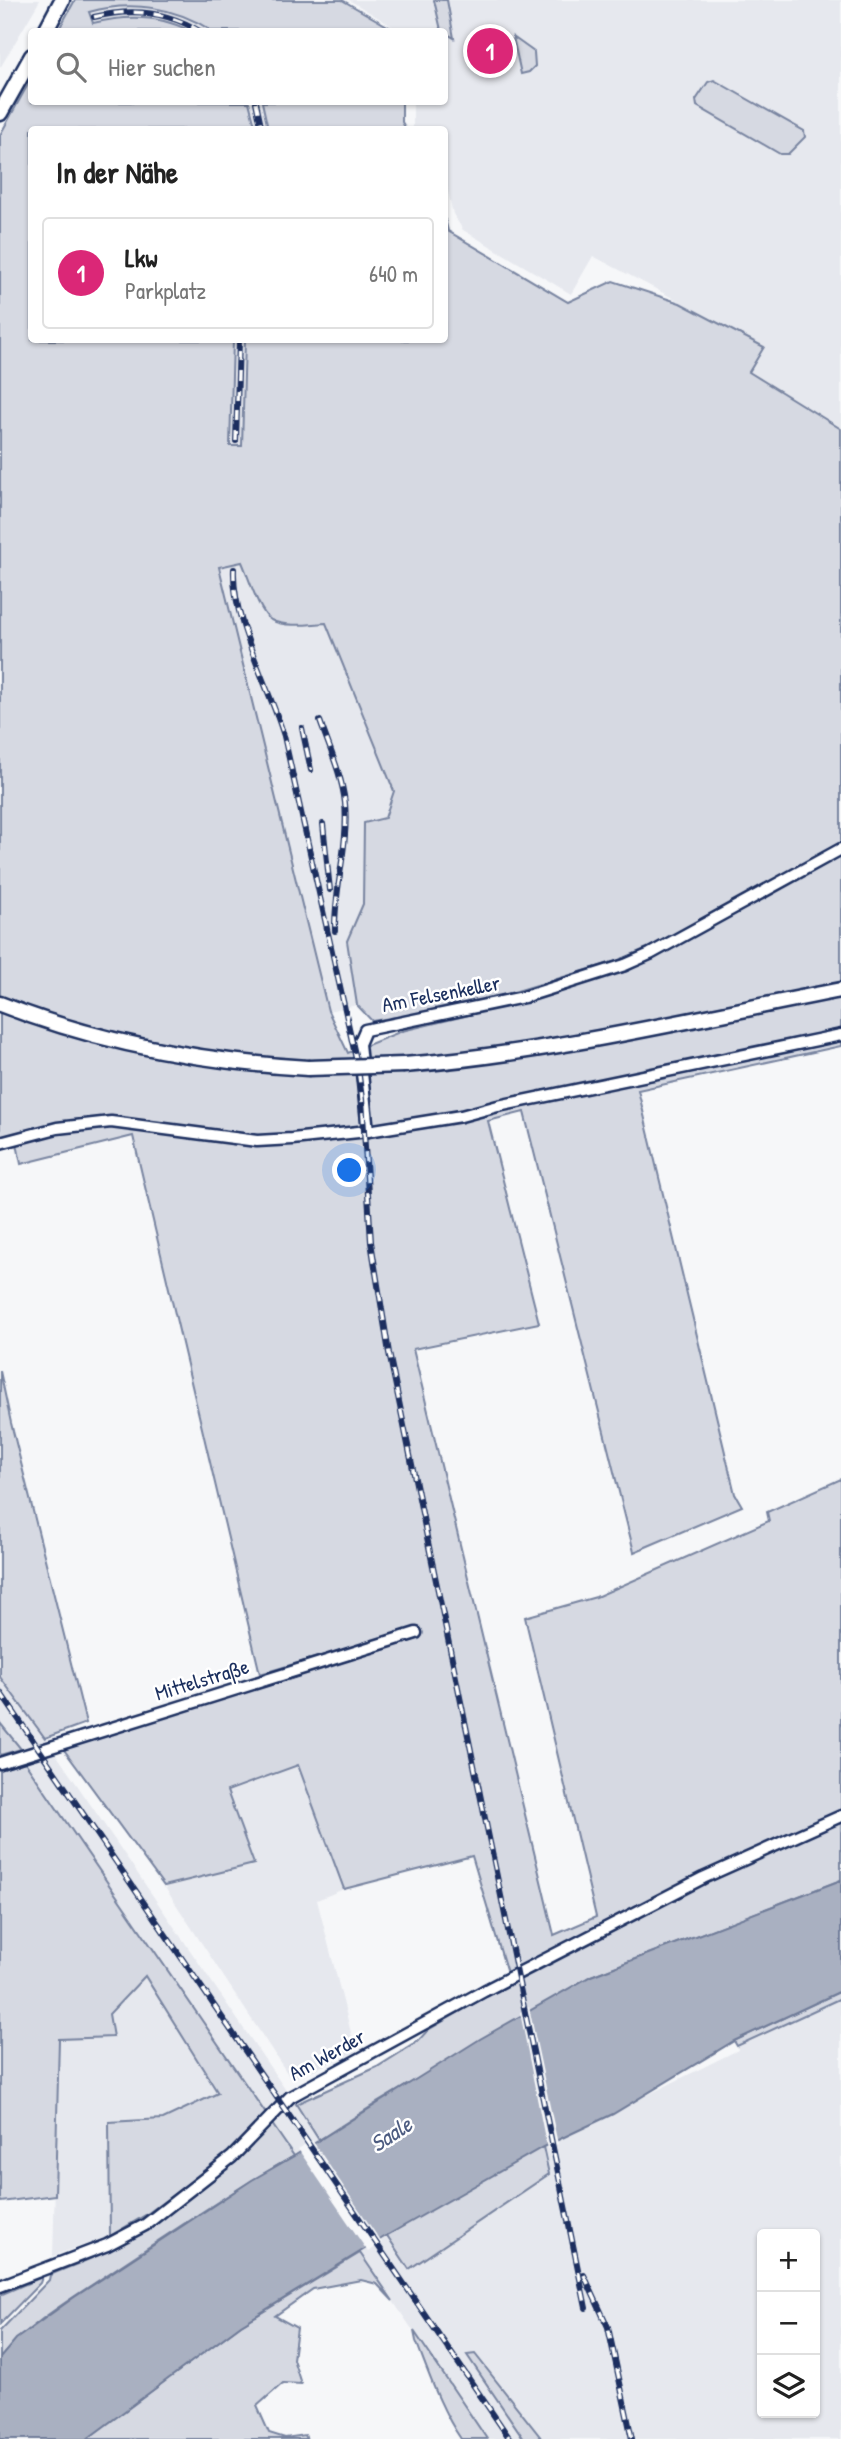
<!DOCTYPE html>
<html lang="de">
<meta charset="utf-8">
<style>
body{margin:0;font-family:"Patrick Hand",sans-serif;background:#f2f2f2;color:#222}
.controls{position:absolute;right:21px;bottom:21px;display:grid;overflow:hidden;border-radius:7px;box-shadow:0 2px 5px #0004}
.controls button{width:63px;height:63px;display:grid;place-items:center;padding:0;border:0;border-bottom:2px solid #e0e0e0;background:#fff;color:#222;font:35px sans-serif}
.you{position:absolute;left:350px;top:1171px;width:24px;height:24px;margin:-18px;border:5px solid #fff;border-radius:50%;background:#1a73e8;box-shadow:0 0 0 10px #1a73e833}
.badge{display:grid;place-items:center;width:46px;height:46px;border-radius:50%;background:#db2777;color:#fff;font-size:23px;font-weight:700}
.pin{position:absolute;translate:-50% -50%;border:4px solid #fff;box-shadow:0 2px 7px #0006}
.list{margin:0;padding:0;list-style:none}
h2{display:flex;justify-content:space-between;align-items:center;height:91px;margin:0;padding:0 28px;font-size:30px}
h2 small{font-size:23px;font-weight:400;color:#767676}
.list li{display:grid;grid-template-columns:46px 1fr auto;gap:21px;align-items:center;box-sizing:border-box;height:112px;margin:0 14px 14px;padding:0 14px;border:2px solid #e0e0e0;border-radius:7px}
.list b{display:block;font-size:26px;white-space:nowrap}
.list p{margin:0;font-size:23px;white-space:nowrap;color:#767676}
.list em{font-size:23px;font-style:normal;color:#767676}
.icon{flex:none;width:38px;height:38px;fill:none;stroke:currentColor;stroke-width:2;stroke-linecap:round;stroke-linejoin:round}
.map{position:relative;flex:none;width:841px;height:2439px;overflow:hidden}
.search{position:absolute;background:#fff;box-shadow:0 2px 5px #0004;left:28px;top:28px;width:420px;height:77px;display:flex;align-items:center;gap:18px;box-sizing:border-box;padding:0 24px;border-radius:7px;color:#767676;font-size:26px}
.panel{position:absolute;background:#fff;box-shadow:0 2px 5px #0004;left:28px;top:126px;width:420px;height:217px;border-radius:7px}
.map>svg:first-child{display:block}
.built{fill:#e6e8ee;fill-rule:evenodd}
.green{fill:#d6d9e2;stroke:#7884a0;stroke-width:2}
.water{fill:#a9b0c1;stroke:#707c99;stroke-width:2}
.pier{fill:#f6f7f9}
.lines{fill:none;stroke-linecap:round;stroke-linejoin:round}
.street-casing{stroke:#1b2f5e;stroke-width:15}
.secondary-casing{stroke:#1b2f5e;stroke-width:19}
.primary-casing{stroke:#1b2f5e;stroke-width:19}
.street{stroke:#fff;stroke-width:10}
.secondary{stroke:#fff;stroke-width:14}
.primary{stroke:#fff;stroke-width:14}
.rail-casing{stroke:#1b2f5e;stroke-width:6}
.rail{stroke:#fff;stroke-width:3.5;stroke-dasharray:10;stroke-linecap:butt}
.primary-bridge-casing{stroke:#1b2f5e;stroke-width:19;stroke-linecap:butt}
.primary-bridge{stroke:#fff;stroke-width:14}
.labels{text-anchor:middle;stroke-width:5;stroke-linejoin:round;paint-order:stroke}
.street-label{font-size:21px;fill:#1b2f5e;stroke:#fff}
.water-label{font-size:23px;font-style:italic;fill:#4d5c81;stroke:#fff}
</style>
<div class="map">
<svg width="841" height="2439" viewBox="0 0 841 2439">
<rect width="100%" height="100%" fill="#f6f7f9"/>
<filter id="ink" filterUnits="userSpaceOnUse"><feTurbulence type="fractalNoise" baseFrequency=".0143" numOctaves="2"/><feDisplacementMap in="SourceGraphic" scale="14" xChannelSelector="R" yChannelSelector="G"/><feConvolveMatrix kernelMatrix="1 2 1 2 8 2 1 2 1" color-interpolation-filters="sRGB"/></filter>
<g filter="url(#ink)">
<g class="built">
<path d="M0,0H40L0,68Z"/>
<path d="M349,0H841V429L749,372L764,346L593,256L571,294L463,230L453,214L445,178L444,130L413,129V102H444V32L400,31Z"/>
<path d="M119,6H144L172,11L188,17L212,31H190L169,22L143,18L106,20L93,23L89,11Z"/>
<path d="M249,102H262L268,129H256Z"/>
<path d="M233,340H245L242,447L230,446Z"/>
<path d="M242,561L326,622L394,792L385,818L364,823L363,904L347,941L357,1005L328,1011L232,629L219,566Z"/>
<path d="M0,1677L45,1738L408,2269L548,2174L543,2147L738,2050L737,2046L841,1998V2439H542L475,2354L467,2356L524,2439H487L25,1762L0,1728ZM762,2234H815V2413H762Z"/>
<path d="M298,1764L344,1889L317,1900L356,2052L291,2079L164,1886L253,1864L226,1790Z"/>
<path d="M145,1975L218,2093L163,2119L109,2122L110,2236L53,2256L59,2038L109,2014Z"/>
</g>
<g class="green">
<path d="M75,0H342L396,31H212C176,7 131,0 89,12L93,23C126,15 160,15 190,31H58Z"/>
<path d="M434,0H447L454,38L441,30Z"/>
<path d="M513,37L534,52L535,66L529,72L521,74Z"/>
<path d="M31,79L32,102H249L256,129L32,130V340H233L230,446H242L245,340H444L445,219L448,231L568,302L613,281L680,303L764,347L749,372L841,429V844L659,943L617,961L470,1005L372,1021L357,1005L347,941L363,904L364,823L385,818L394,791L326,623C310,624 286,628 271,620C259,613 248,575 242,562L219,567L328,1011L348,1053L402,1031L469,1015L610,974C624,975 635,969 646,959L841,852V1046L638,1090L735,1494L742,1506L634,1552L524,1112L488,1121L539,1323L413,1349L554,1935L596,1917L525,1617L596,1597L769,1521L767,1512L841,1479V1880L591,1976L375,2104L319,2140L296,2104L377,2067L417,2042L428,2030L510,1983L472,1856L344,1889L298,1765L227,1791L254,1864L164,1886L62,1747L414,1640L410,1630L260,1674L133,1136L21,1164L15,1133L0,1137V135Z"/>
<path d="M714,80L804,131L805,137L788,154H780L697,106L696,100L708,82Z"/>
<path d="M262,102H402V122L406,129H268Z"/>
<path d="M0,1371L11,1423L86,1723L45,1738L0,1677Z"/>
<path d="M0,1723L21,1749L0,1755Z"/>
<path d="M25,1762L266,2114L224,2157L147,2214L110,2236L109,2122L163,2119L218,2093L145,1976L109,2014L113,2037L59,2039L55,2195L1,2202L0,2200V1770Z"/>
<path d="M841,1991V1998L737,2046L734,2041Z"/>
<path d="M272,2124L294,2156C232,2191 173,2231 114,2270C75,2297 30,2322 0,2358V2331L49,2280L50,2275C68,2267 87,2261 105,2252C169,2220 222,2174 272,2124Z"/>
<path d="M543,2147L549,2174L409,2269L369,2208Z"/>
<path d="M360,2253L393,2301L377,2284L361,2280L313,2289L275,2316L297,2328L293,2359L301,2384L283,2383L257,2406L269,2433L285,2438L305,2435L307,2439H86L241,2325Z"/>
<path d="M42,2277L40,2283L0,2324V2295Z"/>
<path d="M414,2331L487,2439H461C441,2410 429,2374 416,2341Z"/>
<path d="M475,2354L542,2439H524L467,2355Z"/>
</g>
<path class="water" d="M841,1880V1991L734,2041L613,2114L543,2147L386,2236L241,2325L87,2439H0V2358L16,2339L73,2298L252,2180L294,2156L480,2039L591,1976Z"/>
<g class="pier">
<path d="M529,2007L558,2144L547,2149L520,2012Z"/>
<path d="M312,2140L382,2243L368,2252L298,2149Z"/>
</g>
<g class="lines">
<g class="street-casing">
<g id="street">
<path d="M368,1131L359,1044L365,1030L524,997L625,965L650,954L841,849"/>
<path d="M0,1143L57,1128L111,1122L257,1141L292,1139L368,1131L461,1116L498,1106L841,1035"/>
<path d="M0,1763L416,1633"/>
<path d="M0,2286L107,2245L145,2225L232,2157L290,2097L484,1991L703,1878L841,1816"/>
</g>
</g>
<g class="secondary-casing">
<g id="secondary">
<path d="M45,32L62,0"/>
<path d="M0,113L32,56"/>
</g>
</g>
<g class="primary-casing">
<g id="primary">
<path d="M0,1004C99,1043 201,1062 308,1068"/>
<path d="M404,1065C551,1053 696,1018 841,990"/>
</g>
</g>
<use href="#street" class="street"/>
<use href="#secondary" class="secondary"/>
<use href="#primary" class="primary"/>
<g class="rail-casing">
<g id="rail">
<path d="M94,17C131,8 168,11 201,32"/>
<path d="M256,102L262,130"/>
<path d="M236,441L239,340"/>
<path d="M234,569C232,622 268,683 284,736L358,1068L362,1099L371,1242L389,1353L586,2308"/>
<path d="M320,721C329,747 342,775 345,803C349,846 334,888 335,931"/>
<path d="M302,728L311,770"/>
<path d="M323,824L330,890"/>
<path d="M0,1692L510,2439"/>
<path d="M584,2275L608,2327L632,2439"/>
</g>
</g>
<use href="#rail" class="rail"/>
<g class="primary-bridge-casing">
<path id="primary-bridge" d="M308,1068L404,1065"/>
</g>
<use href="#primary-bridge" class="primary-bridge"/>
</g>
</g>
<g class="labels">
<g class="street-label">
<text transform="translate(441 994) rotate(-11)" y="7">Am Felsenkeller</text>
<text transform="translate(202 1680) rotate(-17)" y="7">Mittelstraße</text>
<text transform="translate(327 2055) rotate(-29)" y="7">Am Werder</text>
</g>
<g class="water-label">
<text transform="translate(391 2134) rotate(-33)" y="8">Saale</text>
</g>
</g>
</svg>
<div class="controls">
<button>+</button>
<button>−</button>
<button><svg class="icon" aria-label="layers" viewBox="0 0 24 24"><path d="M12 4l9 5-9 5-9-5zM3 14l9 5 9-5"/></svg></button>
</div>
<div class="you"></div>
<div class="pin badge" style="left:490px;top:51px">1</div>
<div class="search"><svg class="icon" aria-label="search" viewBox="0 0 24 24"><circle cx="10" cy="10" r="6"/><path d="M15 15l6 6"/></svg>Hier suchen</div>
<section class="panel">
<h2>In der Nähe<small></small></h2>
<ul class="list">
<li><span class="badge">1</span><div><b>Lkw</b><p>Parkplatz</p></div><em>640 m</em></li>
</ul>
</section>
</div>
